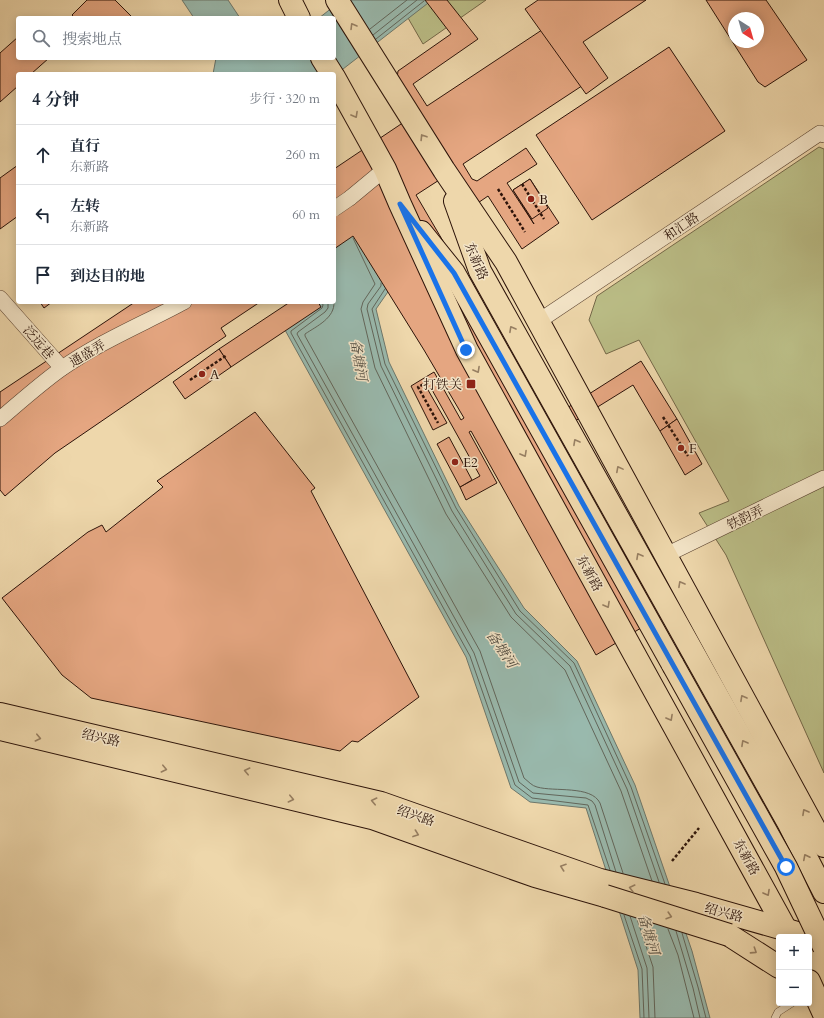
<!DOCTYPE html>
<html lang="zh">
<meta charset="utf-8">
<style>
body{margin:0;font-family:Cardo,"Noto Serif SC",serif;background:#f2f2f3;color:#1f2937}
.controls{position:absolute;right:12px;bottom:12px;display:grid;overflow:hidden;border-radius:4px;box-shadow:0 2px 10px #0003}
.controls button{width:36px;height:36px;display:grid;place-items:center;padding:0;border:0;border-bottom:1px solid #e0e1e3;background:#fff;color:#1f2937;font:20px sans-serif}
.compass{position:absolute;left:728px;top:12px;width:36px;height:36px;border-radius:50%;background:#fff;box-shadow:0 2px 10px #0003;rotate:143deg}
.stop{position:absolute;width:12px;height:12px;margin:-9px;border:3px solid #1a73e8;border-radius:50%;background:#fff}
.stop.end{background:#1a73e8;border-color:#fff;box-shadow:0 1px 4px #0008}
.list{margin:0;padding:0;list-style:none}
h2{display:flex;justify-content:space-between;align-items:center;height:52px;margin:0;padding:0 16px;font-size:17px}
h2 small{font-size:13px;font-weight:400;color:#747a83}
.list li{display:grid;grid-template-columns:26px 1fr auto;gap:12px;align-items:center;box-sizing:border-box;height:60px;padding:0 16px;border-top:1px solid #e0e1e3}
.list b{display:block;font-size:15px;white-space:nowrap}
.list p{margin:0;font-size:13px;white-space:nowrap;color:#747a83}
.list em{font-size:13px;font-style:normal;color:#747a83}
.icon{flex:none;width:22px;height:22px;fill:none;stroke:currentColor;stroke-width:2;stroke-linecap:round;stroke-linejoin:round}
.map{position:relative;flex:none;width:824px;height:1018px;overflow:hidden}
.search{position:absolute;background:#fff;box-shadow:0 2px 10px #0003;left:16px;top:16px;width:320px;height:44px;display:flex;align-items:center;gap:10px;box-sizing:border-box;padding:0 14px;border-radius:4px;color:#747a83;font-size:15px}
.panel{position:absolute;background:#fff;box-shadow:0 2px 10px #0003;left:16px;top:72px;width:320px;height:232px;border-radius:4px}
.map>svg:first-child{display:block}
.green{fill:#bbbe87;stroke:#746848}
.water{fill:#99b9ad;stroke:#6d776b}
.lines{fill:none;stroke-linecap:round;stroke-linejoin:round}
.shore{stroke:#62665b;stroke-width:1}
.building{fill:#e5a681;stroke:#2c1309;fill-rule:evenodd}
.lane-casing{stroke:#5c4432;stroke-width:8}
.street-casing{stroke:#5c4432;stroke-width:16}
.primary-casing{stroke:#2c1309;stroke-width:24}
.path{stroke:#2c1309;stroke-width:2.5;stroke-dasharray:3 2;stroke-linecap:butt}
.lane{stroke:#f4e5c8;stroke-width:7}
.street{stroke:#f4e5c8;stroke-width:15}
.primary{stroke:#eed7ab;stroke-width:22}
.street-bridge-casing{stroke:#5c4432;stroke-width:16;stroke-linecap:butt}
.primary-bridge-casing{stroke:#2c1309;stroke-width:24;stroke-linecap:butt}
.street-bridge{stroke:#f4e5c8;stroke-width:15}
.primary-bridge{stroke:#eed7ab;stroke-width:22}
.oneway{stroke:#977f62}
.route{stroke:#1a73e8;stroke-width:5}
.poi-dot{fill:#8f2418;stroke:#f4e5c8;stroke-width:1.5}
.labels{text-anchor:middle;stroke-width:3;stroke-linejoin:round;paint-order:stroke}
.poi-label{font-size:13px;fill:#2c1309;stroke:#f4e5c8;text-anchor:start}
.street-label{font-size:13px;fill:#2c1309;stroke:#f4e5c8}
.water-label{font-size:14px;font-style:italic;fill:#524d42;stroke:#f4e5c8}
</style>
<div class="map">
<svg width="824" height="1018" viewBox="0 0 824 1018">
<rect width="100%" height="100%" fill="#eed7ab"/>
<filter id="stains"><feTurbulence type="fractalNoise" baseFrequency=".005" numOctaves="4"/><feColorMatrix values="0 0 0 0 .2 0 0 0 0 .09 0 0 0 0 .02 0 0 0 .5 -.17"/></filter>
<radialGradient id="worn" r=".72"><stop offset=".6" stop-color="#630" stop-opacity="0"/><stop offset="1" stop-color="#630" stop-opacity=".3"/></radialGradient>
<g class="green">
<path d="M431,0H486L423,44L408,18Z"/>
<path d="M819,147L824,149V773L726,555L699,513L729,501L639,340L606,354L589,320L597,296Z"/>
</g>
<g class="water">
<path d="M182,0H228L240,18H194Z"/>
<path d="M342,0H432L334,76V74H213L216,58H334V18H319Z"/>
<path d="M334,165L392,286L376,309L389,362L459,506L524,608L577,661L635,785L692,951L710,1018H640L638,970L586,808L530,802L511,788L466,657L285,330L318,302H334Z"/>
</g>
<g class="lines">
<g class="shore">
<path d="M370,29L407,0"/>
<path d="M373,35L417,0"/>
<path d="M376,39L424,1"/>
<path d="M353,238L375,284L363,302L361,309L375,368L446,514L511,617L565,670L621,791L652,881"/>
<path d="M381,283V286L368,304L367,309L381,366L452,511L516,614L570,666L627,789L659,882"/>
<path d="M385,289L372,309L385,364L456,508L520,611L574,663L631,787L665,884"/>
<path d="M322,302L323,305L322,308L291,331V333L470,656L515,785L532,798L588,805L610,870"/>
<path d="M328,302V308L325,312L298,332L297,334L474,653L519,782L533,793L586,798L592,801L595,805L616,872"/>
<path d="M334,302C335,318 317,326 305,334V336L480,651L524,778C528,781 532,786 537,787C554,792 591,785 600,803L623,873"/>
<path d="M624,915L642,969L644,1018"/>
<path d="M630,916L647,968L649,1018"/>
<path d="M637,919L653,967L655,1018"/>
<path d="M668,929L678,955L694,1018"/>
<path d="M676,931L693,988L700,1018"/>
<path d="M682,933L698,987L706,1018"/>
</g>
</g>
<g class="building">
<path d="M87,0H115L133,18H75L72,15Z"/>
<path d="M425,0H447L478,39L413,84L427,106L563,16L600,74L463,164L472,179L477,181L526,148L537,164L507,183L534,224L513,190L530,179L559,223L522,249L488,196L472,207L450,173L416,195L548,420L641,361L677,419L660,431L633,385L554,434L661,616L596,655L471,431L469,432L497,483L466,500L460,487L480,476L431,388L428,390L447,423L433,430L411,386L434,372L461,420L464,418L424,350L353,236L334,249V169L416,114L396,86L398,71L451,34Z"/>
<path d="M538,0H646L583,42L608,78L586,94L525,9Z"/>
<path d="M706,0H766L807,60L765,87L758,82ZM734,18H758V42H734Z"/>
<path d="M18,37V58H49L31,74H18V86L0,102V53Z"/>
<path d="M669,47L725,131L592,220L536,135Z"/>
<path d="M18,165V216L0,229V178Z"/>
<path d="M530,179L548,208L532,219L513,190Z"/>
<path d="M40,302H52L44,308Z"/>
<path d="M135,302H260L221,328L226,336L55,453L5,496L0,490V392Z"/>
<path d="M290,302H318L321,307L231,367L219,349Z"/>
<path d="M219,349L231,367L185,399L173,382Z"/>
<path d="M255,412L315,488L311,491L419,697L358,742L352,741L340,751L91,698L62,675L2,598L88,532L102,525L106,532L163,487L157,481Z"/>
<path d="M677,419L702,464L685,475L660,431Z"/>
<path d="M449,437L472,480L460,487L437,444Z"/>
</g>
<g class="lines">
<g class="lane-casing">
<path id="lane" d="M775,1018L778,1012L792,1003"/>
</g>
<g class="street-casing">
<g id="street">
<path d="M350,198L385,169"/>
<path d="M0,298L62,368"/>
<path d="M539,321L820,133L824,135"/>
<path d="M0,419C20,402 40,384 61,369C99,342 143,324 184,302"/>
<path d="M666,555L824,478"/>
</g>
</g>
<g class="primary-casing">
<g id="primary">
<path d="M290,0L299,18"/>
<path d="M337,0L444,170L506,262L824,846"/>
<path d="M322,58L332,74"/>
<path d="M334,77L385,169L400,204L467,350L790,937"/>
<path d="M455,201L480,271L789,824L824,892"/>
<path d="M421,232L454,273L673,665"/>
<path d="M0,714L381,803L600,880L696,904L794,932"/>
<path d="M0,729L372,818L535,876L605,896"/>
<path d="M729,935L779,967"/>
<path d="M809,981L824,1014"/>
</g>
</g>
<g class="path">
<path d="M522,184L544,219"/>
<path d="M498,189L525,232"/>
<path d="M190,380L227,355"/>
<path d="M432,380L418,387L438,423"/>
<path d="M663,417L688,456"/>
<path d="M672,861L699,828"/>
</g>
<use href="#lane" class="lane"/>
<use href="#street" class="street"/>
<use href="#primary" class="primary"/>
<g class="street-bridge-casing">
<path id="street-bridge" d="M334,209L350,198"/>
</g>
<g class="primary-bridge-casing">
<g id="primary-bridge">
<path d="M673,665L786,867L824,947"/>
<path d="M605,896L729,935"/>
</g>
</g>
<use href="#street-bridge" class="street-bridge"/>
<use href="#primary-bridge" class="primary-bridge"/>
</g>
<defs><path id="oneway-chevron" d="M-2-3.5L2.5 0L-2 3.5" fill="none" stroke-width="1.6" stroke-linecap="round" stroke-linejoin="round"/></defs>
<g class="oneway">
<use href="#oneway-chevron" transform="translate(353 26) rotate(-121)"/>
<use href="#oneway-chevron" transform="translate(355 115) rotate(61)"/>
<use href="#oneway-chevron" transform="translate(423 137) rotate(-122)"/>
<use href="#oneway-chevron" transform="translate(512 329) rotate(-119)"/>
<use href="#oneway-chevron" transform="translate(477 370) rotate(61)"/>
<use href="#oneway-chevron" transform="translate(576 442) rotate(-119)"/>
<use href="#oneway-chevron" transform="translate(524 454) rotate(61)"/>
<use href="#oneway-chevron" transform="translate(619 469) rotate(-118)"/>
<use href="#oneway-chevron" transform="translate(639 556) rotate(-119)"/>
<use href="#oneway-chevron" transform="translate(681 584) rotate(-119)"/>
<use href="#oneway-chevron" transform="translate(607 605) rotate(61)"/>
<use href="#oneway-chevron" transform="translate(743 698) rotate(-119)"/>
<use href="#oneway-chevron" transform="translate(670 718) rotate(61)"/>
<use href="#oneway-chevron" transform="translate(38 738) rotate(13)"/>
<use href="#oneway-chevron" transform="translate(744 743) rotate(-119)"/>
<use href="#oneway-chevron" transform="translate(164 769) rotate(13)"/>
<use href="#oneway-chevron" transform="translate(247 771) rotate(-167)"/>
<use href="#oneway-chevron" transform="translate(291 799) rotate(13)"/>
<use href="#oneway-chevron" transform="translate(374 801) rotate(-167)"/>
<use href="#oneway-chevron" transform="translate(805 812) rotate(-119)"/>
<use href="#oneway-chevron" transform="translate(416 834) rotate(20)"/>
<use href="#oneway-chevron" transform="translate(806 857) rotate(-117)"/>
<use href="#oneway-chevron" transform="translate(563 867) rotate(-161)"/>
<use href="#oneway-chevron" transform="translate(632 888) rotate(-166)"/>
<use href="#oneway-chevron" transform="translate(767 893) rotate(61)"/>
<use href="#oneway-chevron" transform="translate(669 916) rotate(17)"/>
<use href="#oneway-chevron" transform="translate(754 951) rotate(33)"/>
</g>
<g class="lines">
<path class="route" d="M466,350L400,204L454,273L786,867"/>
</g>
<g class="poi-dot">
<circle cx="531" cy="199" r="4"/>
<circle cx="202" cy="374" r="4"/>
<rect x="466" y="379" width="10" height="10" rx="2"/>
<circle cx="681" cy="448" r="4"/>
<circle cx="455" cy="462" r="4"/>
</g>
<g class="labels">
<g class="poi-label">
<text x="539" y="204">B</text>
<text x="210" y="379">A</text>
<text x="462" y="389" text-anchor="end">打铁关</text>
<text x="689" y="453">F</text>
<text x="463" y="467">E2</text>
</g>
<g class="street-label">
<text transform="translate(681 226) rotate(-34)" y="5">和汇路</text>
<text transform="translate(477 261) rotate(67)" y="5">东新路</text>
<text transform="translate(39 342) rotate(49)" y="5">泛远巷</text>
<text transform="translate(87 353) rotate(-31)" y="5">通盛弄</text>
<text transform="translate(745 517) rotate(-26)" y="5">铁韵弄</text>
<text transform="translate(590 573) rotate(61)" y="5">东新路</text>
<text transform="translate(101 737) rotate(13)" y="5">绍兴路</text>
<text transform="translate(416 815) rotate(19)" y="5">绍兴路</text>
<text transform="translate(747 857) rotate(61)" y="5">东新路</text>
<text transform="translate(724 912) rotate(15)" y="5">绍兴路</text>
</g>
<g class="water-label">
<text transform="translate(359 360) rotate(80)" y="5">备塘河</text>
<text transform="translate(502 649) rotate(56)" y="5">备塘河</text>
<text transform="translate(649 934) rotate(73)" y="5">备塘河</text>
</g>
</g>
<rect width="100%" height="100%" filter="url(#stains)"/>
<rect width="100%" height="100%" fill="url(#worn)"/>
</svg>
<div class="controls">
<button>+</button>
<button>−</button>
</div>
<svg class="compass" viewBox="-18 -18 36 36"><path d="M0-13l5 13h-10z" fill="#e53935"/><path d="M0 13l5-13h-10z" fill="#747a83"/></svg>
<div class="stop" style="left:786px;top:867px"></div>
<div class="stop end" style="left:466px;top:350px"></div>
<div class="search"><svg class="icon" aria-label="search" viewBox="0 0 24 24"><circle cx="10" cy="10" r="6"/><path d="M15 15l6 6"/></svg>搜索地点</div>
<section class="panel">
<h2>4 分钟<small>步行 · 320 m</small></h2>
<ul class="list">
<li><svg class="icon" aria-label="ahead" viewBox="0 0 24 24"><path d="M12 20V5M6 11l6-6 6 6"/></svg><div><b>直行</b><p>东新路</p></div><em>260 m</em></li>
<li><svg class="icon" aria-label="left" viewBox="0 0 24 24"><path d="M17 20v-9H6M10 6l-5 5 5 5"/></svg><div><b>左转</b><p>东新路</p></div><em>60 m</em></li>
<li><svg class="icon" aria-label="arrive" viewBox="0 0 24 24"><path d="M6 21V4h12l-3 4 3 4H6"/></svg><div><b>到达目的地</b></div></li>
</ul>
</section>
</div>
